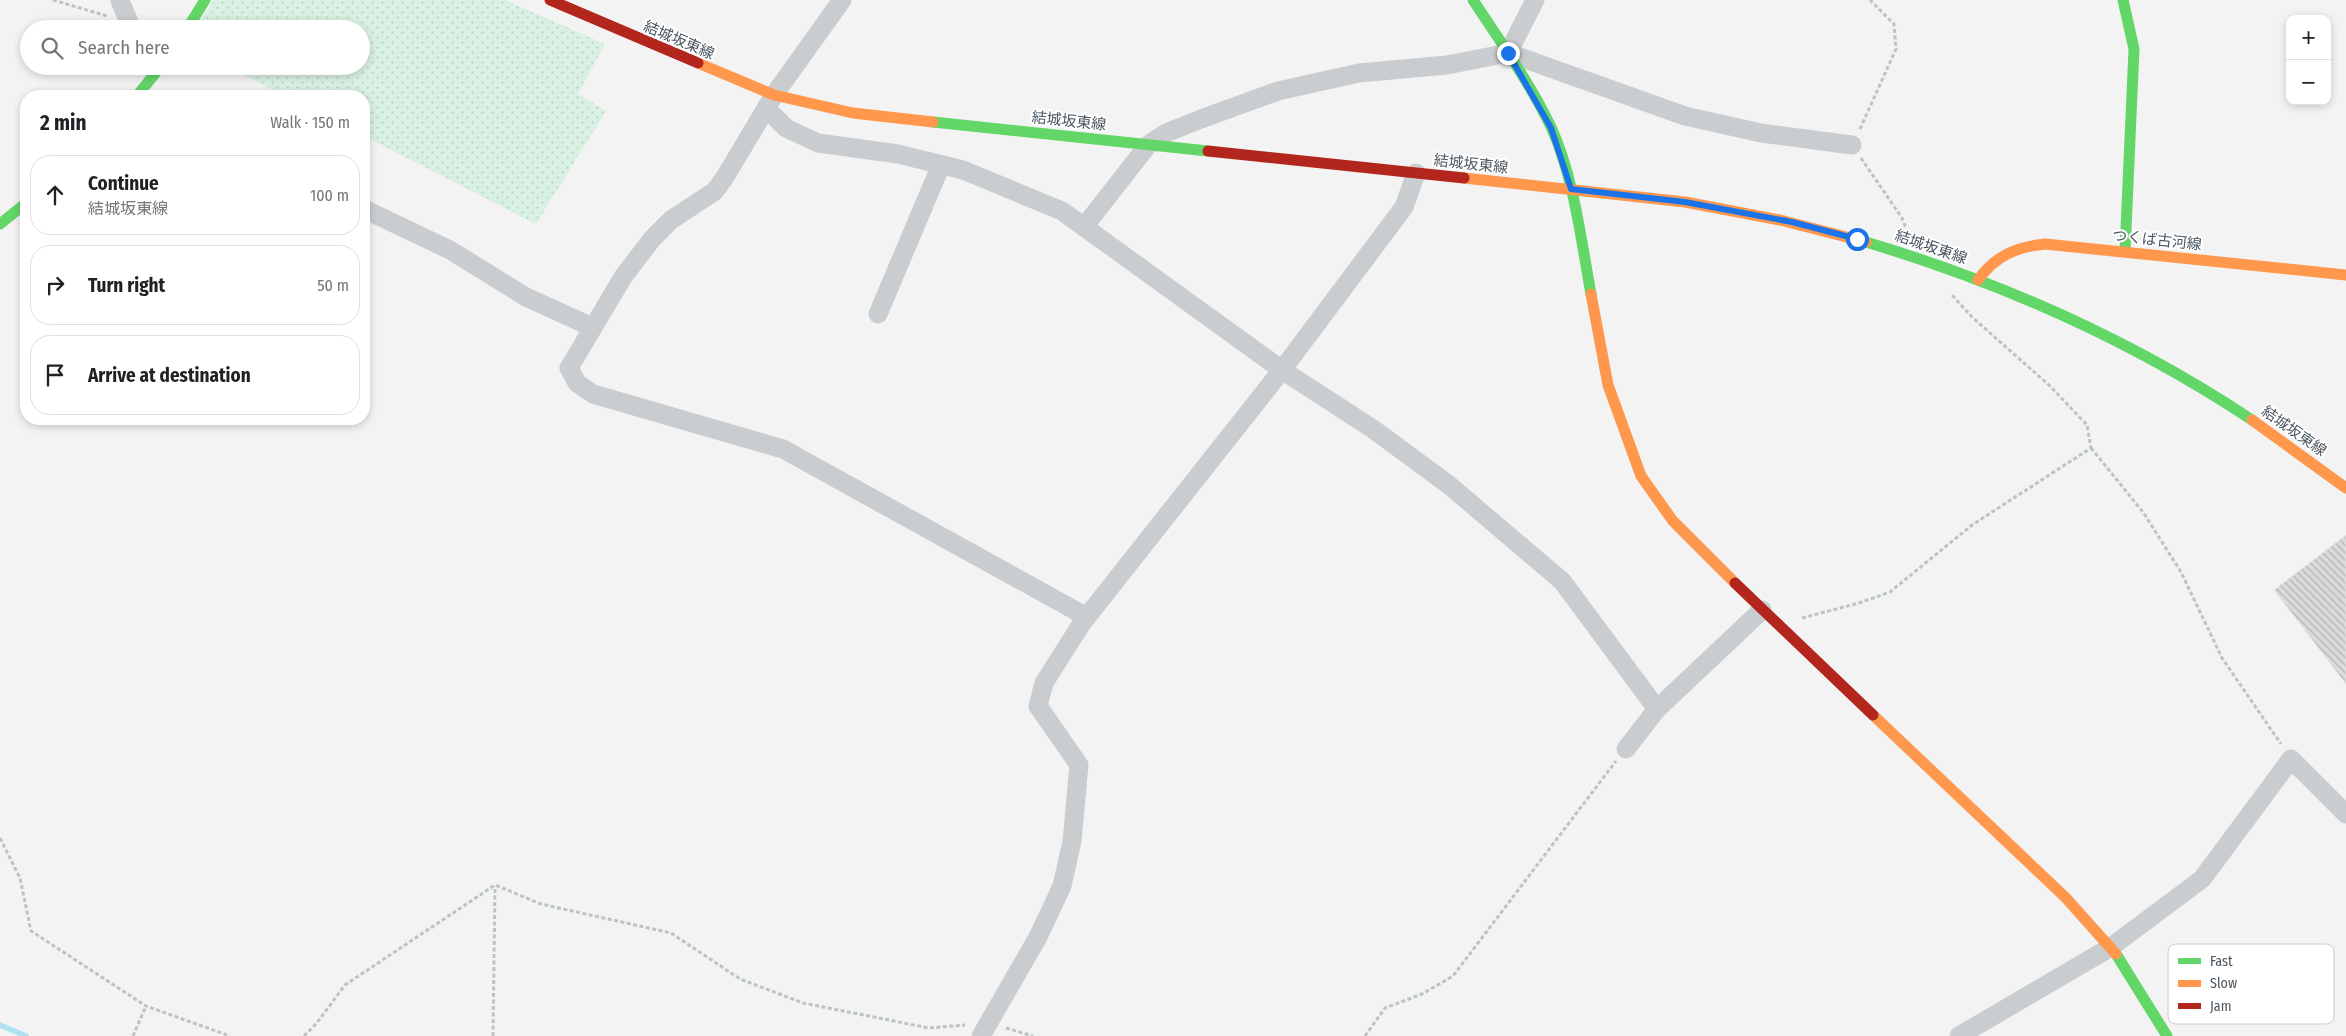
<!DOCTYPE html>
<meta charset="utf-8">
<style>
body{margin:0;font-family:"Fira Sans Condensed","Noto Sans JP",sans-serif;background:#f2f2f2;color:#202124}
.controls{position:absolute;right:15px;top:15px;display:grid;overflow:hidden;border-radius:10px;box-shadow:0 2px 8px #0003}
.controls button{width:45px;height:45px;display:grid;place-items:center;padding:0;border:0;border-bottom:1px solid #e0e0e0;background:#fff;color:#202124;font:25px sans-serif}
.stop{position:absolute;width:15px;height:15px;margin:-11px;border:4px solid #1a73e8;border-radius:50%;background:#fff}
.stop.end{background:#1a73e8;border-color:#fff;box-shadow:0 1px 5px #0008}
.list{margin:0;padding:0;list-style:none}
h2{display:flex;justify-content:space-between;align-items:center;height:65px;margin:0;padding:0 20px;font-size:21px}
h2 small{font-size:16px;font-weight:400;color:#757577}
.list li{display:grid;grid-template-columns:32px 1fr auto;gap:15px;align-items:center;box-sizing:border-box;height:80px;margin:0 10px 10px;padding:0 10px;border:1px solid #e0e0e0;border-radius:20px}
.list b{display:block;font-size:19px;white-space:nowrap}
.list p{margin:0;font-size:16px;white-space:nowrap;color:#757577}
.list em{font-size:16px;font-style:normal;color:#757577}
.icon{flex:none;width:28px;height:28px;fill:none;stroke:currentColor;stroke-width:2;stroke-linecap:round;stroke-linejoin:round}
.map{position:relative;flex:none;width:2346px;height:1036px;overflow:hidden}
.search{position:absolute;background:#fff;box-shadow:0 2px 8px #0003;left:20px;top:20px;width:350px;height:55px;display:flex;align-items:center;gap:12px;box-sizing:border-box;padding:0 18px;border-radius:28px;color:#757577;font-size:19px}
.panel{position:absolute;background:#fff;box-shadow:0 2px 8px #0003;left:20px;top:90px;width:350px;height:335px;border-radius:20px}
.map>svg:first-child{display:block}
.park{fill:url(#park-dots)}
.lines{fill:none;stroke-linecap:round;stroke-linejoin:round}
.stream{stroke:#aee2ee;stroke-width:5.5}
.building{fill:url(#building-back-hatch);stroke:#e5e5e6}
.path{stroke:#bac5c2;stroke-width:3;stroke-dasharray:4 2.5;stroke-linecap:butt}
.street{stroke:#cacdcf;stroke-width:19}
.fast{stroke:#63d668;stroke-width:11}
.slow{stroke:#ff974d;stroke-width:11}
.jam{stroke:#b3261e;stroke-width:11}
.route{stroke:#1a73e8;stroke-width:6}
.labels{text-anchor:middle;stroke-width:4;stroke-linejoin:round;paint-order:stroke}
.street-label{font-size:15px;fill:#4a5660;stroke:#fff}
.key{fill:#fff;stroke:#c9cccf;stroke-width:1}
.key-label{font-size:14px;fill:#4a5660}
</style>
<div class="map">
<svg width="2346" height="1036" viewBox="0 0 2346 1036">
<defs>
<pattern id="park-dots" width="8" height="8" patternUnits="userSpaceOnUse" patternTransform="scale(1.25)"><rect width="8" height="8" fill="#d9f1e2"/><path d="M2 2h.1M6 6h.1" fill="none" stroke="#bcd1c4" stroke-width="1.8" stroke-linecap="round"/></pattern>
<pattern id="building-back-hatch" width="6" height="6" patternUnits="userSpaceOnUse" patternTransform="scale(1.25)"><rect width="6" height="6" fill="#dbdbdc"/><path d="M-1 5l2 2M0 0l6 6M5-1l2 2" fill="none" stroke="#b4b4b6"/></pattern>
</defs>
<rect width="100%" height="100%" fill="#f3f3f3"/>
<path class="park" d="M214,0H505L605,44L578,94L606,111L536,224L364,136V96H285L226,66H361V29H195Z"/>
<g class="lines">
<path class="stream" d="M0,1025L26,1036"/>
</g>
<path class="building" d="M2346,535V684L2274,590Z"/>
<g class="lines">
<g class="path">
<path d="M53,0L107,16"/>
<path d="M1860,129L1896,49L1894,24L1870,0"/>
<path d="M1861,158L1902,218L1907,231"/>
<path d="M2091,448L2143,512L2181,572L2222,658L2281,744"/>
<path d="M1802,618L1859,603L1890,592L1972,525L2091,448L2087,425L2050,386L1972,317L1951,294"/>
<path d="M0,838L20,878L31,931L146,1006L230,1036"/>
<path d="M1006,1028L1033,1036"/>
<path d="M133,1036L146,1006"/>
<path d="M304,1036L316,1024L345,985L495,885L541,904L671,933L740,979L803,1003L929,1028L965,1025"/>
<path d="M493,1036L495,886"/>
<path d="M1365,1036L1385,1008L1422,994L1453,976L1616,761"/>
</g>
<g class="street">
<path d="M842,0L774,95L725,177L715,191L671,220L652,239L623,277L569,368L577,383L593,394L783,449L1087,617"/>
<path d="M120,1L132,29"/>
<path d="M1508,53L1535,0"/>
<path d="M766,108L786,128L818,143L898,154L963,170L1062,211L1282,370L1373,429L1449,485L1562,581L1657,709"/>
<path d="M364,209L450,250L526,297L592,327"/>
<path d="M1084,227L1148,145L1166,133L1201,119L1278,91L1359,73L1447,65L1508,53L1685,116L1761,133L1852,145"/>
<path d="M878,314L941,165"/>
<path d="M1626,749L1657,709L1762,610"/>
<path d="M981,1036L1038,937L1062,886L1072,841L1079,765L1038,706L1044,683L1082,623L1282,370L1404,207L1416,173"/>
<path d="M1959,1036L2111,947L2202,879L2291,759L2346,814"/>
</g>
<g class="fast">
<path d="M1473,0C1500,41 1530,83 1551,127C1574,177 1581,240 1591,294"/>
<path d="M2123,0L2134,49L2125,251"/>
<path d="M187,29L205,0"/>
<path d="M137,96L161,66"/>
<path d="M933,122L1208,151"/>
<path d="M0,224L26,203"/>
<path d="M1866,242C2003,283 2133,341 2252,420"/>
<path d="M2116,954L2167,1036"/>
</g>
<g class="slow">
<path d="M698,63L774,95L853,113L933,122"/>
<path d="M1464,178L1685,202L1780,220L1866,242"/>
<path d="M1978,280C1995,256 2016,247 2045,244L2346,275"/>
<path d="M1591,294L1608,385L1641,476L1673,521L1735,583"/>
<path d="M2252,420L2346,488"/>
<path d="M1873,715L2066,898L2116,954"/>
</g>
<g class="jam">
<path d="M550,0L698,63"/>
<path d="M1208,151L1464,178"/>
<path d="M1735,583L1873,715"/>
</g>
</g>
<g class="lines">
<path class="route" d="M1508,53L1551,128L1571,189L1685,202L1792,222L1857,239"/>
</g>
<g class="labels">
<g class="street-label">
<text transform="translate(679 40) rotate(23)" y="5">結城坂東線</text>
<text transform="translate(1069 121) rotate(6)" y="5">結城坂東線</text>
<text transform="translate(1471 164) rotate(6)" y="5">結城坂東線</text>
<text transform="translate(2157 240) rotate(6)" y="5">つくば古河線</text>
<text transform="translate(1931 247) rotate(19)" y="5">結城坂東線</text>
<text transform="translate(2294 431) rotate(35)" y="5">結城坂東線</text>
</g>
</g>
<rect x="2168" y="944" width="166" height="80" rx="8" class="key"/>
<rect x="2178" y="958" width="23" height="6" fill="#63d668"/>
<rect x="2178" y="980" width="23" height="7" fill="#ff974d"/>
<rect x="2178" y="1003" width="23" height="6" fill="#b3261e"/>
<g class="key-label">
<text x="2210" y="966">Fast</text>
<text x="2210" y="988">Slow</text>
<text x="2210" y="1011">Jam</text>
</g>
</svg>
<div class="controls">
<button>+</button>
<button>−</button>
</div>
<div class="stop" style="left:1857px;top:239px"></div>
<div class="stop end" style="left:1508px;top:53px"></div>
<div class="search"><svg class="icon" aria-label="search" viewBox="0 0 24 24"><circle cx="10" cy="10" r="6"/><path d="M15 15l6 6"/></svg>Search here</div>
<section class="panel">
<h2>2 min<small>Walk · 150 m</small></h2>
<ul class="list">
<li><svg class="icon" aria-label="ahead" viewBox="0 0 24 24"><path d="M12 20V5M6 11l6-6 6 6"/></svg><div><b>Continue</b><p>結城坂東線</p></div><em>100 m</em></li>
<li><svg class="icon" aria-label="right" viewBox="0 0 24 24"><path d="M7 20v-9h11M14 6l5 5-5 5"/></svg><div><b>Turn right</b></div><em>50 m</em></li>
<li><svg class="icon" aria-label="arrive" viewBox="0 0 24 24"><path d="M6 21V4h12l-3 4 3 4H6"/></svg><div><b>Arrive at destination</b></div></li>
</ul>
</section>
</div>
